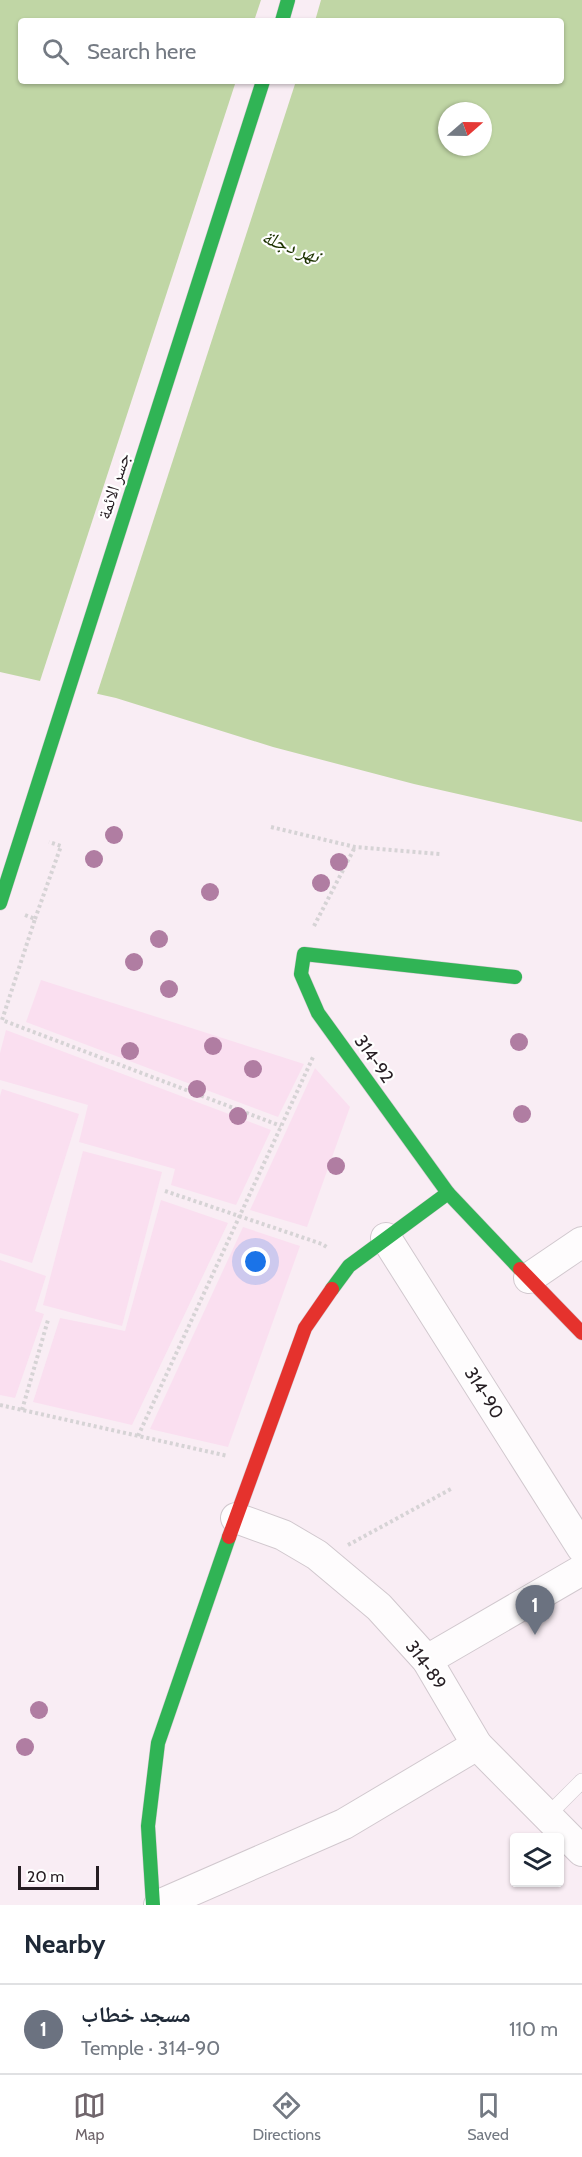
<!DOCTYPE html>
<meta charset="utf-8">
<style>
body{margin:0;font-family:Cabin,"Noto Naskh Arabic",sans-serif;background:#f2f2f3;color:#1f2937}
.controls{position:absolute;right:18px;bottom:18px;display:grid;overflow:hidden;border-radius:6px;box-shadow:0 2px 4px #0004}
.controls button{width:54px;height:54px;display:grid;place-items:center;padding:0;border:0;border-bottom:2px solid #e0e1e3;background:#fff;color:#1f2937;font:30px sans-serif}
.compass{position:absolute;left:438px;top:102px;width:54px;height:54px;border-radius:50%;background:#fff;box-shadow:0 2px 4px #0004;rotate:70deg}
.scale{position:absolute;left:18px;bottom:15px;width:81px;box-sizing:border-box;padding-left:6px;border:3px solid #261e23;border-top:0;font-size:16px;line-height:21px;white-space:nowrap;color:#261e23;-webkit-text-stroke:4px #fff;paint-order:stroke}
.you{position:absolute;left:256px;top:1262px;width:21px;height:21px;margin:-15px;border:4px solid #fff;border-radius:50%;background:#1a73e8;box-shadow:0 0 0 9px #1a73e833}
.badge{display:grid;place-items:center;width:39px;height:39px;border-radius:50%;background:#70666c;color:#fff;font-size:20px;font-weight:700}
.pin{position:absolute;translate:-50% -50px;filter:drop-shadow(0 2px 3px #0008)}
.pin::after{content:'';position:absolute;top:32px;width:21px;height:18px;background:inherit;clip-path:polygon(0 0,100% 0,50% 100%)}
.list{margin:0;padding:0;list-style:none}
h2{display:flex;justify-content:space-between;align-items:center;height:78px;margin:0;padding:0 24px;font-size:26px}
h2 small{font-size:20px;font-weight:400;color:#747a83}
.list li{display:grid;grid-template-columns:39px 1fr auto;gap:18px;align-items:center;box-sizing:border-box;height:90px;padding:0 24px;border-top:2px solid #e0e1e3}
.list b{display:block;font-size:22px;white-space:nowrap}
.list p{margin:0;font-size:20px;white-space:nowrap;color:#747a83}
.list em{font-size:20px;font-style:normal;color:#747a83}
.icon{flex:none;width:33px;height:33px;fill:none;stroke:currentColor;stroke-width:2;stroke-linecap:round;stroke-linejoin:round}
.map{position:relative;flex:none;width:582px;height:1905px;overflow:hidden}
.search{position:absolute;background:#fff;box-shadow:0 2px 4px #0004;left:18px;right:18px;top:18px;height:66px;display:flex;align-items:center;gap:15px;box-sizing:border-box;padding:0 21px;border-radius:6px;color:#747a83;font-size:22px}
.sheet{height:168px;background:#fff}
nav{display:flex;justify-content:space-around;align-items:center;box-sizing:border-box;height:84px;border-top:2px solid #e0e1e3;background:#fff;font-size:16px;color:#747a83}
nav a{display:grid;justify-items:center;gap:3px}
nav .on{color:#70666c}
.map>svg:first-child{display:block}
.green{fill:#fadff0}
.water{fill:#c0d6a5;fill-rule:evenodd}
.pier{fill:#f9edf4}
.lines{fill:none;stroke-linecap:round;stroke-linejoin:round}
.lane-casing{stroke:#d1c8ce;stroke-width:16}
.street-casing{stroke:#d1c8ce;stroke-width:32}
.fast-casing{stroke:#d1c8ce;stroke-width:15}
.jam-casing{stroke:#d1c8ce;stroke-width:15}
.path{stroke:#d6d3d5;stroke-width:4;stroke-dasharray:3 3;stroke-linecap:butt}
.lane{stroke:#fefcfd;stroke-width:15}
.street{stroke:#fefcfd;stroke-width:30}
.fast{stroke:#30b455;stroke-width:14}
.jam{stroke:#e5322d;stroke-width:14}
.tree{fill:#b07da2}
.labels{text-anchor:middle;stroke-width:4.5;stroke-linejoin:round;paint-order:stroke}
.street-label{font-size:18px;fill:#261e23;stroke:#fff}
.water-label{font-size:20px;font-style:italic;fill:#1d3300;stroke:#fff}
</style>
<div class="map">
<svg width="582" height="1905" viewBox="0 0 582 1905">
<rect width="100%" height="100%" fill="#f9edf4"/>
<g class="green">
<path d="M41,980L304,1064L278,1117L26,1022Z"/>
<path d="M6,1030L271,1130L236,1205L171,1185L175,1169L79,1142L88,1105L0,1080V1053Z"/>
<path d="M315,1068L350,1107L307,1227L250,1210Z"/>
<path d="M2,1089L79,1114L32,1263L0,1253V1096Z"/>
<path d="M83,1151L162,1172L122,1326L43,1305Z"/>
<path d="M161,1200L228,1223L132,1425L33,1402L60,1318L125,1331Z"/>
<path d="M243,1227L300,1246L228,1447L150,1429Z"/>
<path d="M0,1260L46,1276L35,1311L44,1314L15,1398L0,1395Z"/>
</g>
<path class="water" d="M0,0H582V822L414,784L273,747L116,698L0,672ZM21,21H561V81H21ZM447,111H483V147H447Z"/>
<g class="pier">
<path d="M261,0H321L315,21H254Z"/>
<path d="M236,81H296L96,697L39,684Z"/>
</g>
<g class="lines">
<g class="lane-casing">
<path id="lane" d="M547,1816L582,1781"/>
</g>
<g class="street-casing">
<g id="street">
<path d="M386,1238L582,1548"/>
<path d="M529,1278L582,1242"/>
<path d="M236,1518L283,1535L317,1555L379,1607L427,1660L477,1745L582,1851"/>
<path d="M427,1660L582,1570"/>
<path d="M159,1905L344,1824L477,1745"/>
</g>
</g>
<g class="fast-casing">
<g id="fast">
<path d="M282,21L288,0"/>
<path d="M0,903L263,81"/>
<path d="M515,977L304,954L301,974L318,1013L448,1193L520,1269"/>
<path d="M332,1289L349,1266L448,1193"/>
<path d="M153,1905L148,1826L158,1743L229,1537"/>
</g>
</g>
<g class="jam-casing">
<g id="jam">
<path d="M520,1269L582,1333"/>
<path d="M229,1537L305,1328L332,1289"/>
</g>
</g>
<g class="path">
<path d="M271,827L355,847L440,854"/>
<path d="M25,915L35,919L2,1020L281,1126"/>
<path d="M35,919L61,846L49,842"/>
<path d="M314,926L355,847"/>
<path d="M165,1191L322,1244L328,1248"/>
<path d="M0,1405L228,1456"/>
<path d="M22,1410L48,1320"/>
<path d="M138,1436L314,1055"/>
<path d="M348,1545L451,1489"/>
</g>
<use href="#lane" class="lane"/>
<use href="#street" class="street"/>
<use href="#fast" class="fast"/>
<use href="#jam" class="jam"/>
</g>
<g class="tree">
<circle cx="114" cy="835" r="9"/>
<circle cx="94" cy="859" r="9"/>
<circle cx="339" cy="862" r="9"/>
<circle cx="321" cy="883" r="9"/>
<circle cx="210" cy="892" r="9"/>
<circle cx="159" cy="939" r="9"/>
<circle cx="134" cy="962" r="9"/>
<circle cx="169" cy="989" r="9"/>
<circle cx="519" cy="1042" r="9"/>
<circle cx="213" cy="1046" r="9"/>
<circle cx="130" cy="1051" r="9"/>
<circle cx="253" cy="1069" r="9"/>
<circle cx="197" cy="1089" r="9"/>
<circle cx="522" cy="1114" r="9"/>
<circle cx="238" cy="1116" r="9"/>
<circle cx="336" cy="1166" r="9"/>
<circle cx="39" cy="1710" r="9"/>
<circle cx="25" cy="1747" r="9"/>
</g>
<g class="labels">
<g class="street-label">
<text transform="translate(114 486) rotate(-72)" y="6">جسر الائمة</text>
<text transform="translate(374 1059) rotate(55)" y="6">314-92</text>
<text transform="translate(484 1393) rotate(58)" y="6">314-90</text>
<text transform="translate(426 1665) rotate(54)" y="6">314-89</text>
</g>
<g class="water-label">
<text transform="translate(291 246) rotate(21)" y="7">نهر دجلة</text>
</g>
</g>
</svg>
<div class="controls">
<button><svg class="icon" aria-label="layers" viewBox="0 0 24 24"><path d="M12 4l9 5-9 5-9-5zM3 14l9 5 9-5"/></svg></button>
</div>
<svg class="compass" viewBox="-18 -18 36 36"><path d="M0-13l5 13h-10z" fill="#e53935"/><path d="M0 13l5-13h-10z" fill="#747a83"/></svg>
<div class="scale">20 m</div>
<div class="you"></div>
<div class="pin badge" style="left:535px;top:1635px;background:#6b7280">1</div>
<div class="search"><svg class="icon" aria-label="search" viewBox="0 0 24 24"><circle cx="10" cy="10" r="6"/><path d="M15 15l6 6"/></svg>Search here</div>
</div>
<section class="sheet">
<h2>Nearby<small></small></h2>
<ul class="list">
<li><span class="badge" style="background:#6b7280">1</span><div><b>مسجد خطاب</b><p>Temple · 314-90</p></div><em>110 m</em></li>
</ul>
</section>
<nav>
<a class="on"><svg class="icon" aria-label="map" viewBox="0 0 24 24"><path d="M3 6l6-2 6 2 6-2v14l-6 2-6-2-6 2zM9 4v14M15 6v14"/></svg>Map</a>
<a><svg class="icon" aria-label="directions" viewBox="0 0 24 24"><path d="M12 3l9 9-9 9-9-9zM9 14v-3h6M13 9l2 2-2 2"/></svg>Directions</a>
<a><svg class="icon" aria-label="saved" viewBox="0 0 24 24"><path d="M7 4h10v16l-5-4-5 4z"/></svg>Saved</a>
</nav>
